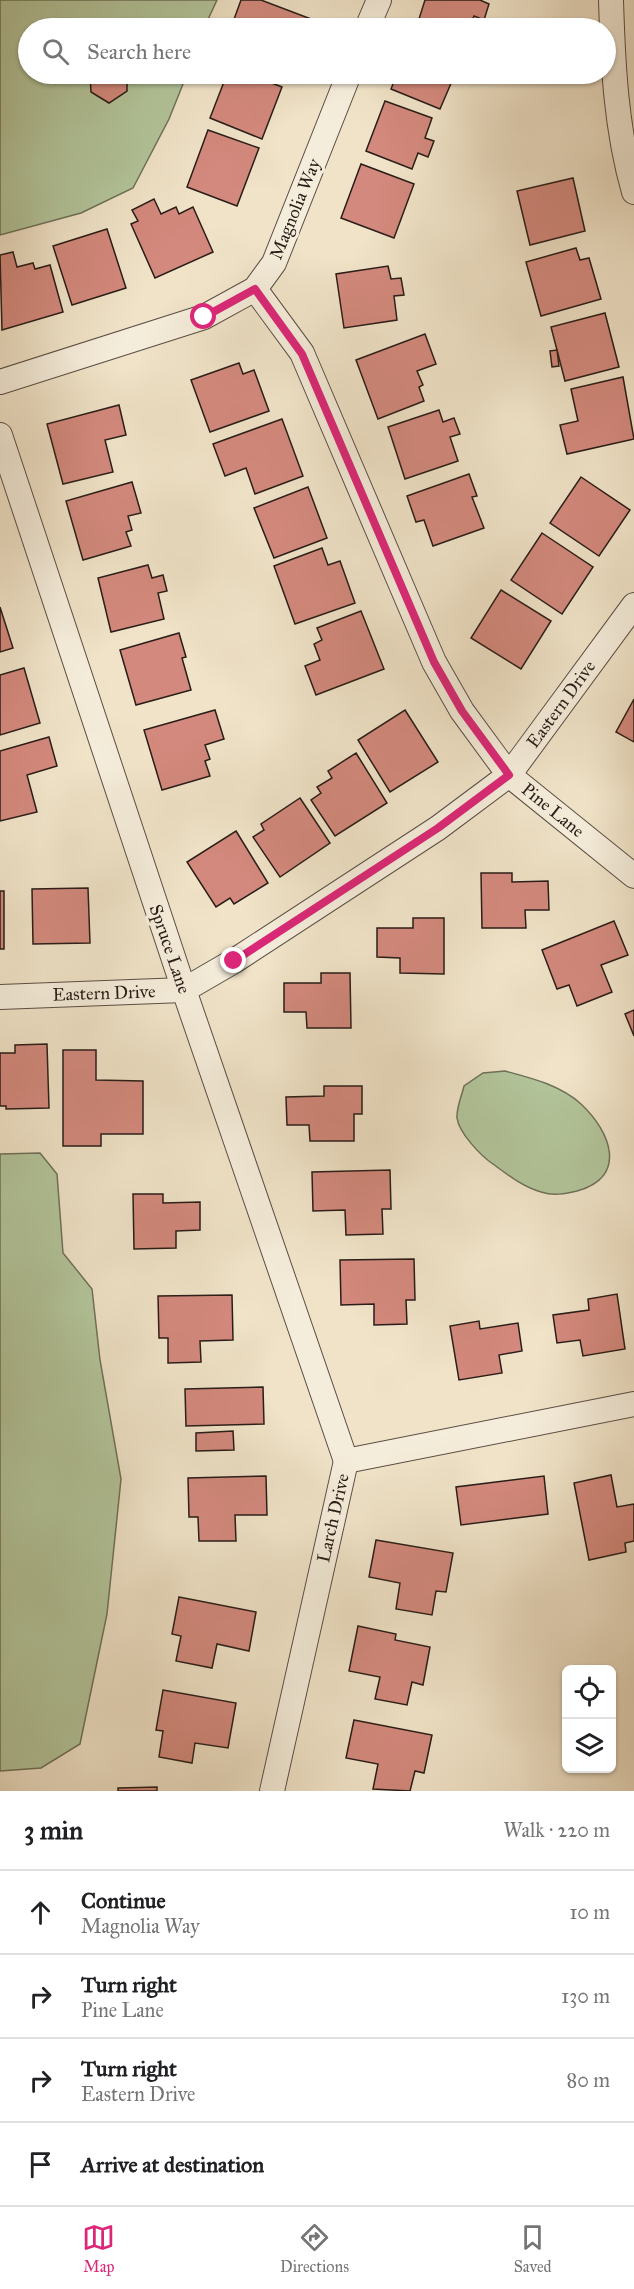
<!DOCTYPE html>
<meta charset="utf-8">
<style>
body{margin:0;font-family:"IM FELL Great Primer",serif;background:#f6f6f6;color:#202124}
.controls{position:absolute;right:18px;bottom:18px;display:grid;overflow:hidden;border-radius:9px;box-shadow:0 2px 4px #0004}
.controls button{width:54px;height:54px;display:grid;place-items:center;padding:0;border:0;border-bottom:2px solid #e0e0e0;background:#fff;color:#202124;font:30px sans-serif}
.stop{position:absolute;width:18px;height:18px;margin:-14px;border:4px solid #db2777;border-radius:50%;background:#fff}
.stop.end{background:#db2777;border-color:#fff;box-shadow:0 2px 6px #0008}
.list{margin:0;padding:0;list-style:none}
h2{display:flex;justify-content:space-between;align-items:center;height:78px;margin:0;padding:0 24px;font-size:26px}
h2 small{font-size:20px;font-weight:400;color:#757577}
.list li{display:grid;grid-template-columns:39px 1fr auto;gap:18px;align-items:center;box-sizing:border-box;height:84px;padding:0 24px;border-top:2px solid #e0e0e0}
.list b{display:block;font-size:22px;white-space:nowrap}
.list p{margin:0;font-size:20px;white-space:nowrap;color:#757577}
.list em{font-size:20px;font-style:normal;color:#757577}
.icon{flex:none;width:33px;height:33px;fill:none;stroke:currentColor;stroke-width:2;stroke-linecap:round;stroke-linejoin:round}
.map{position:relative;flex:none;width:634px;height:1791px;overflow:hidden}
.search{position:absolute;background:#fff;box-shadow:0 2px 4px #0004;left:18px;right:18px;top:18px;height:66px;display:flex;align-items:center;gap:15px;box-sizing:border-box;padding:0 21px;border-radius:33px;color:#757577;font-size:22px}
.sheet{height:414px;background:#fff}
nav{display:flex;justify-content:space-around;align-items:center;box-sizing:border-box;height:84px;border-top:2px solid #e0e0e0;background:#fff;font-size:16px;color:#757577}
nav a{display:grid;justify-items:center;gap:3px}
nav .on{color:#db2777}
.map>svg:first-child{display:block}
.green{fill:#b3c59b;stroke:#6e715a;stroke-width:1.5}
.building{fill:#d3897d;stroke:#291d18;stroke-width:1.5}
.lines{fill:none;stroke-linecap:round;stroke-linejoin:round}
.street-casing{stroke:#5b4e44;stroke-width:26}
.street{stroke:#f5eddb;stroke-width:24}
.route{stroke:#db2777;stroke-width:8}
.labels{text-anchor:middle;stroke-width:6;stroke-linejoin:round;paint-order:stroke}
.street-label{font-size:18px;fill:#291d18;stroke:#f5eddb}
</style>
<div class="map">
<svg width="634" height="1791" viewBox="0 0 634 1791">
<rect width="100%" height="100%" fill="#f0e3c8"/>
<filter id="stains"><feTurbulence type="fractalNoise" baseFrequency=".00333" numOctaves="4"/><feColorMatrix values="0 0 0 0 .2 0 0 0 0 .09 0 0 0 0 .02 0 0 0 .5 -.17"/></filter>
<radialGradient id="worn" r=".72"><stop offset=".6" stop-color="#630" stop-opacity="0"/><stop offset="1" stop-color="#630" stop-opacity=".3"/></radialGradient>
<g class="green">
<path d="M0,0H217L204,28H28V74H187L169,119L133,188L81,213L0,235Z"/>
<path d="M505,1071C531,1078 560,1085 581,1104C611,1132 628,1177 577,1191C564,1194 554,1196 541,1192C523,1187 508,1175 493,1164C481,1156 459,1133 457,1118C456,1109 462,1095 464,1086L483,1073Z"/>
<path d="M40,1153L57,1174L63,1253L92,1289L100,1360L121,1479L107,1614L80,1744L41,1768L0,1771V1154Z"/>
</g>
<g class="building">
<path d="M241,0H261L311,19L308,28H248L233,22Z"/>
<path d="M425,0H480L489,4L484,20L474,16L469,28H446L419,19Z"/>
<path d="M90,74H127V91L109,103L91,92Z"/>
<path d="M227,74H248L282,87L262,139L210,118Z"/>
<path d="M397,74H455L440,109L391,89Z"/>
<path d="M385,101L432,118L425,138L434,141L428,157L418,153L412,169L366,151Z"/>
<path d="M208,130L259,148L237,206L187,187Z"/>
<path d="M361,164L414,184L394,238L341,218Z"/>
<path d="M573,178L585,231L530,245L517,191Z"/>
<path d="M154,199L161,214L176,207L179,214L193,207L213,252L155,278L131,224L138,221L132,210Z"/>
<path d="M107,229L126,288L72,305L53,246Z"/>
<path d="M576,248L580,260L589,258L601,299L541,316L526,262Z"/>
<path d="M13,252L17,267L33,263L35,269L50,265L63,312L2,330L0,255Z"/>
<path d="M388,266L391,279L401,278L404,295L394,296L397,320L344,328L336,274Z"/>
<path d="M605,313L619,367L565,381L551,327Z"/>
<path d="M425,334L436,364L417,371L423,385L419,387L424,401L378,419L356,360Z"/>
<path d="M557,350L559,366L552,367L550,351Z"/>
<path d="M239,363L243,374L254,370L269,411L210,432L191,380Z"/>
<path d="M623,377L634,439L567,454L560,425L578,421L571,389Z"/>
<path d="M119,405L126,435L105,440L113,472L63,484L47,424Z"/>
<path d="M439,410L443,422L454,418L460,434L450,437L458,461L405,479L388,427Z"/>
<path d="M282,419L303,476L255,494L246,468L225,476L213,444Z"/>
<path d="M469,474L477,496L472,497L484,528L433,546L424,520L416,522L407,496Z"/>
<path d="M581,477L630,510L599,556L550,523Z"/>
<path d="M132,482L141,513L128,516L132,530L126,532L131,546L83,560L66,501Z"/>
<path d="M308,487L327,538L274,558L254,508Z"/>
<path d="M542,533L593,567L562,614L511,580Z"/>
<path d="M322,548L328,565L340,561L355,603L295,624L274,566Z"/>
<path d="M148,565L152,578L163,575L167,591L158,593L164,619L111,632L98,578Z"/>
<path d="M501,590L551,621L521,669L471,638Z"/>
<path d="M0,607L13,648L0,652Z"/>
<path d="M361,611L384,669L316,695L305,666L320,660L314,644L322,640L317,628Z"/>
<path d="M179,633L186,657L182,658L191,690L136,705L120,650Z"/>
<path d="M24,668L40,723L0,735V675Z"/>
<path d="M634,699V742L616,732Z"/>
<path d="M215,710L224,739L205,745L210,759L205,761L210,776L162,790L144,730Z"/>
<path d="M405,710L438,762L390,792L358,740Z"/>
<path d="M49,737L57,766L27,775L37,812L0,821V751Z"/>
<path d="M356,753L387,803L335,836L311,800L321,793L317,787L332,778L328,771Z"/>
<path d="M300,798L330,843L280,877L253,837L264,830L261,824Z"/>
<path d="M236,831L268,883L234,904L230,898L216,907L187,862Z"/>
<path d="M481,873H512V882L548,881L549,910H525L526,928H482Z"/>
<path d="M88,888L90,943L33,944L32,889Z"/>
<rect x="0" y="891" width="4" height="58"/>
<path d="M413,918H444V974L400,973V958L377,957V928H413Z"/>
<path d="M614,921L628,955L601,965L612,992L577,1006L569,985L557,989L542,950Z"/>
<path d="M321,973H350L351,1028H307L306,1012H284V983H321Z"/>
<path d="M634,1010V1036L625,1014Z"/>
<path d="M47,1044L49,1108L6,1109V1106H0V1053H15V1045Z"/>
<path d="M63,1050H96V1080L143,1081V1134H101V1146H63Z"/>
<path d="M324,1086H362V1114H354V1141H310L309,1125H287L286,1097L324,1096Z"/>
<path d="M390,1170L391,1209H382L383,1234L346,1235L345,1210L313,1211L312,1172Z"/>
<path d="M133,1194H163V1203L200,1202V1230L176,1231V1248L134,1249Z"/>
<path d="M414,1259L415,1300H406L407,1324L374,1325V1304L341,1305L340,1260Z"/>
<path d="M617,1294L625,1349L583,1356L580,1340L557,1343L553,1315L589,1310L588,1299Z"/>
<path d="M232,1295L233,1340L200,1341L201,1362L168,1363V1338H159L158,1296Z"/>
<path d="M479,1321L480,1329L518,1323L522,1351L499,1355L502,1373L459,1380L450,1326Z"/>
<path d="M263,1387L264,1424L186,1426L185,1389Z"/>
<path d="M233,1431L234,1450L196,1451V1433Z"/>
<path d="M611,1475L617,1507L634,1504V1541L625,1543L626,1552L589,1560L574,1483Z"/>
<path d="M266,1476L267,1515H235L236,1541H199L198,1517H189L188,1478Z"/>
<path d="M544,1476L548,1514L461,1525L456,1487Z"/>
<path d="M376,1540L453,1553L446,1592L436,1591L432,1615L396,1609L400,1583L369,1577Z"/>
<path d="M179,1597L256,1612L249,1651L217,1644L212,1668L176,1661L181,1636L172,1634Z"/>
<path d="M358,1626L396,1634L395,1640L430,1647L423,1685L412,1682L407,1705L375,1699L380,1677L349,1671Z"/>
<path d="M163,1690L236,1703L228,1748L195,1743L192,1763L159,1757L163,1731L156,1730Z"/>
<path d="M354,1720L432,1735L424,1773L415,1771L410,1791L373,1789L378,1764L346,1758Z"/>
<path d="M157,1787V1791H118V1788Z"/>
</g>
<g class="lines">
<g class="street-casing">
<g id="street">
<path d="M611,0C613,66 616,129 634,192"/>
<path d="M367,28L379,0"/>
<path d="M255,289L302,353L434,662L462,711L509,775L634,876"/>
<path d="M0,382L204,317L255,289L274,263L349,74"/>
<path d="M0,435L184,990L346,1461"/>
<path d="M0,997L184,990L234,961L438,828L509,775L634,605"/>
<path d="M346,1461L634,1404"/>
<path d="M272,1791L346,1461"/>
</g>
</g>
<use href="#street" class="street"/>
</g>
<g class="lines">
<path class="route" d="M204,317L255,289L302,354L434,662L462,711L509,775L438,828L234,961"/>
</g>
<g class="labels">
<g class="street-label">
<text transform="translate(295 209) rotate(-68)" y="6">Magnolia Way</text>
<text transform="translate(561 704) rotate(-54)" y="6">Eastern Drive</text>
<text transform="translate(553 810) rotate(39)" y="6">Pine Lane</text>
<text transform="translate(170 949) rotate(71)" y="6">Spruce Lane</text>
<text transform="translate(104 993) rotate(-2)" y="6">Eastern Drive</text>
<text transform="translate(333 1518) rotate(-77)" y="6">Larch Drive</text>
</g>
</g>
<rect width="100%" height="100%" filter="url(#stains)"/>
<rect width="100%" height="100%" fill="url(#worn)"/>
</svg>
<div class="controls">
<button><svg class="icon" aria-label="locate" viewBox="0 0 24 24"><circle cx="12" cy="12" r="6"/><path d="M12 2v4M12 18v4M2 12h4M18 12h4"/></svg></button>
<button><svg class="icon" aria-label="layers" viewBox="0 0 24 24"><path d="M12 4l9 5-9 5-9-5zM3 14l9 5 9-5"/></svg></button>
</div>
<div class="stop" style="left:204px;top:317px"></div>
<div class="stop end" style="left:234px;top:961px"></div>
<div class="search"><svg class="icon" aria-label="search" viewBox="0 0 24 24"><circle cx="10" cy="10" r="6"/><path d="M15 15l6 6"/></svg>Search here</div>
</div>
<section class="sheet">
<h2>3 min<small>Walk · 220 m</small></h2>
<ul class="list">
<li><svg class="icon" aria-label="ahead" viewBox="0 0 24 24"><path d="M12 20V5M6 11l6-6 6 6"/></svg><div><b>Continue</b><p>Magnolia Way</p></div><em>10 m</em></li>
<li><svg class="icon" aria-label="right" viewBox="0 0 24 24"><path d="M7 20v-9h11M14 6l5 5-5 5"/></svg><div><b>Turn right</b><p>Pine Lane</p></div><em>130 m</em></li>
<li><svg class="icon" aria-label="right" viewBox="0 0 24 24"><path d="M7 20v-9h11M14 6l5 5-5 5"/></svg><div><b>Turn right</b><p>Eastern Drive</p></div><em>80 m</em></li>
<li><svg class="icon" aria-label="arrive" viewBox="0 0 24 24"><path d="M6 21V4h12l-3 4 3 4H6"/></svg><div><b>Arrive at destination</b></div></li>
</ul>
</section>
<nav>
<a class="on"><svg class="icon" aria-label="map" viewBox="0 0 24 24"><path d="M3 6l6-2 6 2 6-2v14l-6 2-6-2-6 2zM9 4v14M15 6v14"/></svg>Map</a>
<a><svg class="icon" aria-label="directions" viewBox="0 0 24 24"><path d="M12 3l9 9-9 9-9-9zM9 14v-3h6M13 9l2 2-2 2"/></svg>Directions</a>
<a><svg class="icon" aria-label="saved" viewBox="0 0 24 24"><path d="M7 4h10v16l-5-4-5 4z"/></svg>Saved</a>
</nav>
